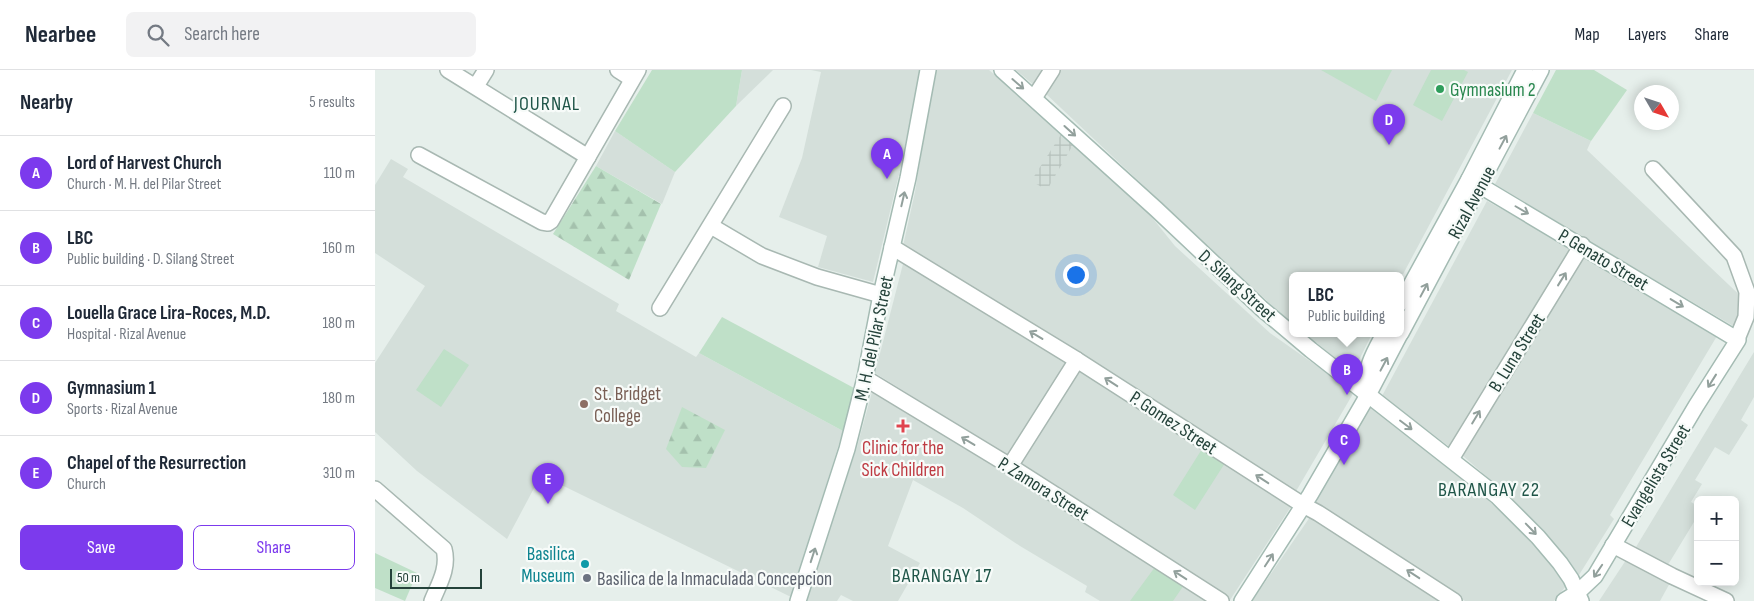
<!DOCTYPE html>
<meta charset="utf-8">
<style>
body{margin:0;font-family:"Sofia Sans Condensed",sans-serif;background:#f2f2f3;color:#1f2937}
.controls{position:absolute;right:15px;bottom:15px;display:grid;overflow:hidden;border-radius:8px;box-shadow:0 2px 12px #0003}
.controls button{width:45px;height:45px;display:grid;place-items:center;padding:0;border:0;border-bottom:1px solid #e0e1e3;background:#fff;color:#1f2937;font:25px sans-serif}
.compass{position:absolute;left:1259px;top:15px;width:45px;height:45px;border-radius:50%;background:#fff;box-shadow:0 2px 12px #0003;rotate:129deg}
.scale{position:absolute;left:15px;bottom:12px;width:92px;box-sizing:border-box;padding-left:5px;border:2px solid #24423a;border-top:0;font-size:14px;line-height:18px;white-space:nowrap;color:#24423a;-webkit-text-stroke:4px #f7fbf9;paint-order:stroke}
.you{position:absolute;left:700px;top:204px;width:18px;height:18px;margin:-12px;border:4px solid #fff;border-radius:50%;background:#1a73e8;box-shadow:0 0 0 8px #1a73e833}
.badge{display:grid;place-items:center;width:32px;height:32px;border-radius:50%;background:#7c3aed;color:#fff;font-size:16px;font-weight:700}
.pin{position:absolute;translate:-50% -41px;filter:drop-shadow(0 1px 2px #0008)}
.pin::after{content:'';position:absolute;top:26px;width:18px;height:15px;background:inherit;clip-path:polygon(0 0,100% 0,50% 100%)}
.popup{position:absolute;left:914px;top:202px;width:115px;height:65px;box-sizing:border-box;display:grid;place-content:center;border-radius:8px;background:#fff;filter:drop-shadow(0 1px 4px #0005);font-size:16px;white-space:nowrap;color:#747a83}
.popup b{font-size:19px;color:#1f2937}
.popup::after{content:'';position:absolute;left:50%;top:100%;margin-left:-10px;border:10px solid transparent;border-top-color:#fff}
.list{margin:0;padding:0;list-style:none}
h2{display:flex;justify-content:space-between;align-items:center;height:65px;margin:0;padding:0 20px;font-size:21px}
h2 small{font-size:16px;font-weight:400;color:#747a83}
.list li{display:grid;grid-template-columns:32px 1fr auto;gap:15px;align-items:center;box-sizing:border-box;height:75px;padding:0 20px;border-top:1px solid #e0e1e3}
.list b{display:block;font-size:19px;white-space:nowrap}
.list p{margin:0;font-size:16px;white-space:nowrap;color:#747a83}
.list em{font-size:16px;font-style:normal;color:#747a83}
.actions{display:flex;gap:10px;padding:15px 20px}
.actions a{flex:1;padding:11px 0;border:1px solid #7c3aed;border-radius:8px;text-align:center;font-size:18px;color:#7c3aed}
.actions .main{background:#7c3aed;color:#fff}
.icon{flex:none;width:28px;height:28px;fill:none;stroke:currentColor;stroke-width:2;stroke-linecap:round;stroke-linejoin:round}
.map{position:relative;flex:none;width:1379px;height:531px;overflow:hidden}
header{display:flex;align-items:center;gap:30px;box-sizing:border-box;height:70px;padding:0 25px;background:#fff;border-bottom:1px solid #e0e1e3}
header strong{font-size:24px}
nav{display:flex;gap:28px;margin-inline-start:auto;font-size:18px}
.search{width:350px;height:45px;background:#f2f2f3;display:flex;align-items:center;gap:12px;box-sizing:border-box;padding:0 18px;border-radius:8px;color:#747a83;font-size:19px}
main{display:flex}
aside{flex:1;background:#fff}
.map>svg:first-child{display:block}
.built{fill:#d4dfda}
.industrial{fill:url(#industrial-grid)}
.green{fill:#bfe0c8}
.forest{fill:url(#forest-firs)}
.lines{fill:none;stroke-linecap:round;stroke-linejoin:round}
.street-casing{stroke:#a8b8b2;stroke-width:18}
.secondary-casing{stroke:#a4bbb3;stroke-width:18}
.street{stroke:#fff;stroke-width:15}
.secondary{stroke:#fff;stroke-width:15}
.oneway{stroke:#92a09c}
.leisure-dot{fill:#2e9e5b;stroke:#f7fbf9;stroke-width:2}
.education-dot{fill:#8d6e63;stroke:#f7fbf9;stroke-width:2}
.health-dot{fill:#e0444e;stroke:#f7fbf9;stroke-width:2}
.culture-dot{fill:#0f9aa8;stroke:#f7fbf9;stroke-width:2}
.worship-dot{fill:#6b7280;stroke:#f7fbf9;stroke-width:2}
.labels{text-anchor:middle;stroke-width:4.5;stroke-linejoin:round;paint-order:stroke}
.leisure-label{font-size:19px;fill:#27864d;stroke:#f7fbf9;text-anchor:start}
.street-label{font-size:19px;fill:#24423a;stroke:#f7fbf9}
.education-label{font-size:19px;fill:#785e54;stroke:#f7fbf9;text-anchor:start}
.health-label{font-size:19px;fill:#be3a42;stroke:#f7fbf9}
.culture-label{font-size:19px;fill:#0d838f;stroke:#f7fbf9;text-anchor:end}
.worship-label{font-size:19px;fill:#5b616d;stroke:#f7fbf9;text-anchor:start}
.neighbourhood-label{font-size:20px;letter-spacing:1px;fill:#1f5548;stroke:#f7fbf9}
</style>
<header>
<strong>Nearbee</strong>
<div class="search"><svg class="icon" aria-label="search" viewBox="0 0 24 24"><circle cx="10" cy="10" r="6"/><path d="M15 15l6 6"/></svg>Search here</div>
<nav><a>Map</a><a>Layers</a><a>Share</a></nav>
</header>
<main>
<aside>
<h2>Nearby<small>5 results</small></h2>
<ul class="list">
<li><span class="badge">A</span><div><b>Lord of Harvest Church</b><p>Church · M. H. del Pilar Street</p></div><em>110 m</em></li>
<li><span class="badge">B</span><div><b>LBC</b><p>Public building · D. Silang Street</p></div><em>160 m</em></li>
<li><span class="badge">C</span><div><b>Louella Grace Lira-Roces, M.D.</b><p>Hospital · Rizal Avenue</p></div><em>180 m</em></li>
<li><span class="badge">D</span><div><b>Gymnasium 1</b><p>Sports · Rizal Avenue</p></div><em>180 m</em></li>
<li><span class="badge">E</span><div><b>Chapel of the Resurrection</b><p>Church</p></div><em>310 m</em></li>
</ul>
<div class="actions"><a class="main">Save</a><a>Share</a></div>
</aside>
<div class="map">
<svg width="1379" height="531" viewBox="0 0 1379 531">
<defs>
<pattern id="industrial-grid" width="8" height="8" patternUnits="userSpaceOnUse" patternTransform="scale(1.25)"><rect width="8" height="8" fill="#d4dfda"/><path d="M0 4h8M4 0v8" fill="none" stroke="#b6c1bc"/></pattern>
<pattern id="forest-firs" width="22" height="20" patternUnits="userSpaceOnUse" patternTransform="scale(1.25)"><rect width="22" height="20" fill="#bfe0c8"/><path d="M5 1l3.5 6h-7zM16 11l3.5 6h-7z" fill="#a4c1ad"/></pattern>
</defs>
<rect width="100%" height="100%" fill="#e6efeb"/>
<g class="built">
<path d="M367,0H398L361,36Z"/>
<path d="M436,0H545L526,96L498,212L443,197L452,166L404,147L427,88L446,2Z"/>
<path d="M560,0H614L715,87L775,145L800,176L895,263L979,322L920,423L829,366L768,323L528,176L540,122Z"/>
<path d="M641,0H673L661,17Z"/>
<path d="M684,0H1137L1026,208V206H918V254L870,211L670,23Z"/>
<path d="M1158,43L1216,71L1212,80L1374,234L1360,257L1217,173L1120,114Z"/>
<path d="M240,61L300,102L287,134L221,96Z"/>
<path d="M16,89L33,99L28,107L244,234L241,241L321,287L324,283L468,361L416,527L166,405L132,469L42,401L0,362V293L50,216L0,183V115Z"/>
<path d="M1112,131L1197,178L1076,378L1007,326Z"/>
<path d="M1209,186L1342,266L1235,445L1239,449L1204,505L1192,489L1138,430L1087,385Z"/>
<path d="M529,190L695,294L635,387L500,303Z"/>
<path d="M931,264H930H997L981,296L975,300Z"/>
<path d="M1379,282V327L1366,350L1373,355L1354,385L1340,377L1320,410L1327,414L1316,432L1323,436L1322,454L1319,452L1291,498L1258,482Z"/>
<path d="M702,295L917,435L855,530L768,471L766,473L742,457L743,455L741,453L642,394Z"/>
<path d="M497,322L688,438L833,531H725L710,522L712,516L645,476L588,438L538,410L513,476L545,493L523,531H478L466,525L462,531H431L482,377Z"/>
<path d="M995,337L1072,396L1134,448L1172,490L1191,516L1179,531H1090L940,433Z"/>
<path d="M935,447L1067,531H877Z"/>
<path d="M1253,487L1296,511L1285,531H1224Z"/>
</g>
<path class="industrial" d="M687,63L699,73L672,120L656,111Z"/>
<g class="green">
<path d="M277,0H367L361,36L300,102L240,61Z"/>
<path d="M946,0H1017L1001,31Z"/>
<path d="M1056,0H1089L1093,2L1067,51L1038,35Z"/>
<path d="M1181,0H1219L1252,20L1216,71L1158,43Z"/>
<path d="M347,247L479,318L468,361L324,283Z"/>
<path d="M69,279L94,295L66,337L41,320Z"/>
<path d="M827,379L850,393L820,440L798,425Z"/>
<path d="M0,483L42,503L30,531L0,518Z"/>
<path d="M780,497L809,515L798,531H755Z"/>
</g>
<g class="forest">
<path d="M221,96L286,134L254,210L178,164Z"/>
<path d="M307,337L350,360L331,398L307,397L291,379Z"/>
</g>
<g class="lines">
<g class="street-casing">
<g id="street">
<path d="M73,0L213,87"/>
<path d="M243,0L257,9"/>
<path d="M101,16L111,0"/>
<path d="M659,28L677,0"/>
<path d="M44,85L167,152L173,153L176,151L263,0"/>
<path d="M1278,99L1359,186L1372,222L1371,247L1362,269"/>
<path d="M336,156L387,186L442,207L506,225"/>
<path d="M517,177L702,290L928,435L943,443L1079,531"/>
<path d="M285,238L408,36"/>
<path d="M490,308L635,396L846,531"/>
<path d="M1076,389L1207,175"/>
<path d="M635,396L702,290"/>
<path d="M0,419L69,479C74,498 64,514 57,531"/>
<path d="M1238,475L1297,506L1351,531"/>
</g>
</g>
<g class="secondary-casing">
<g id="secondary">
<path d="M627,0L781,139L886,238L936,280L1122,426L1163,467L1185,493L1196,509L1206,531"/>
<path d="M1094,109L1363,270L1321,336L1220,506L1202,523L1189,531"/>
<path d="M1026,233L1094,109L1150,0"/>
<path d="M1026,263L1166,0"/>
<path d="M992,324C990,297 997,286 1009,264"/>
<path d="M423,531L472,379L490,308L506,225L533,108L553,0"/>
<path d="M867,531L935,425L993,325L1025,264"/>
</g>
</g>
<use href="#street" class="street"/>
<use href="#secondary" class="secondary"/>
</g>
<defs><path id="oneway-shaft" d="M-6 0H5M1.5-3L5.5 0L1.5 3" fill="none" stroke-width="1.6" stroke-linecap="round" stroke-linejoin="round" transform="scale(1.25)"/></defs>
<g class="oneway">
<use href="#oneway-shaft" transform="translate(643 14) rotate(41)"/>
<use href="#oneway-shaft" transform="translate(695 61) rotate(42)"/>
<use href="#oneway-shaft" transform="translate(1128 72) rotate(-62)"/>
<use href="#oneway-shaft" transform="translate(528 129) rotate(-77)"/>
<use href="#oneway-shaft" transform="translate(1147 140) rotate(30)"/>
<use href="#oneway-shaft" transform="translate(1187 209) rotate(-58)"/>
<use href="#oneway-shaft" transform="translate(1049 220) rotate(-62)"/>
<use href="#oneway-shaft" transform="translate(1302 233) rotate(31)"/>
<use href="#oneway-shaft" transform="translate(661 265) rotate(-149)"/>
<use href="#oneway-shaft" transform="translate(1009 294) rotate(-62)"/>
<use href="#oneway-shaft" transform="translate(1337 311) rotate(122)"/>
<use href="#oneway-shaft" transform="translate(736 312) rotate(-147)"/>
<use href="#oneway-shaft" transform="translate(1101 347) rotate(-59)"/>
<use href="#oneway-shaft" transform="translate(1031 355) rotate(37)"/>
<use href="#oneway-shaft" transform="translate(593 371) rotate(-149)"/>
<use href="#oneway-shaft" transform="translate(887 409) rotate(-147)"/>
<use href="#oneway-shaft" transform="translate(1156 459) rotate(46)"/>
<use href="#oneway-shaft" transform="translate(438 485) rotate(-72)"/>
<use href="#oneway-shaft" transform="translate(894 490) rotate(-57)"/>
<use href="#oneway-shaft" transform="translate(1223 501) rotate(124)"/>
<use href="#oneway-shaft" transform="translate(1038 504) rotate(-147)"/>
<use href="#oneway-shaft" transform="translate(805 505) rotate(-147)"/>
</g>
<circle class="leisure-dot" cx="1065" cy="19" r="5"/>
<circle class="education-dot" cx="209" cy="334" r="5"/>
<path class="health-dot" d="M525.5 348.5h5v5h5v5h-5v5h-5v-5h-5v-5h5z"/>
<circle class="culture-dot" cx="210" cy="494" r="5"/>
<circle class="worship-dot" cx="212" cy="508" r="5"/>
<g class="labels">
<g class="leisure-label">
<text x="1075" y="26">Gymnasium 2</text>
</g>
<g class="street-label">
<text transform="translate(1096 132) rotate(-62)" y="7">Rizal Avenue</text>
<text transform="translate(1229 189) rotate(31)" y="7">P. Genato Street</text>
<text transform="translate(863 215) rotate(42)" y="7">D. Silang Street</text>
<text transform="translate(498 268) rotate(-78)" y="7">M. H. del Pilar Street</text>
<text transform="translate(1141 282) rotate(-58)" y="7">B. Luna Street</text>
<text transform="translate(799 352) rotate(33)" y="7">P. Gomez Street</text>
<text transform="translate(1280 405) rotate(-59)" y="7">Evangelista Street</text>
<text transform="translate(669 418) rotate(32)" y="7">P. Zamora Street</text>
</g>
<g class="education-label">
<text x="219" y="330">St. Bridget<tspan x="219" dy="22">College</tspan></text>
</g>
<g class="health-label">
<text x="528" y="384">Clinic for the<tspan x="528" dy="22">Sick Children</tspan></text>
</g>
<g class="culture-label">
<text x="200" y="490">Basilica<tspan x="200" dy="22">Museum</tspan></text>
</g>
<g class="worship-label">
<text x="222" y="515">Basilica de la Inmaculada Concepcion</text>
</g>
<g class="neighbourhood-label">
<text x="172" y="40">JOURNAL</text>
<text x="1114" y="426">BARANGAY 22</text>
<text x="567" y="512">BARANGAY 17</text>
</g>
</g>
</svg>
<div class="controls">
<button>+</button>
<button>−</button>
</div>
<svg class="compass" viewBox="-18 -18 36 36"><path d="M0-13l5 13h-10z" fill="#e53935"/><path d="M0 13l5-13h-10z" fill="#747a83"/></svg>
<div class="scale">50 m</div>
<div class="you"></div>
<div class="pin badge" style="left:512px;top:109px">A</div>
<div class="pin badge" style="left:972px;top:325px">B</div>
<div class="popup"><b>LBC</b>Public building</div>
<div class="pin badge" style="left:969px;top:395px">C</div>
<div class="pin badge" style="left:1014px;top:75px">D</div>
<div class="pin badge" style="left:173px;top:434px">E</div>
</div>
</main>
